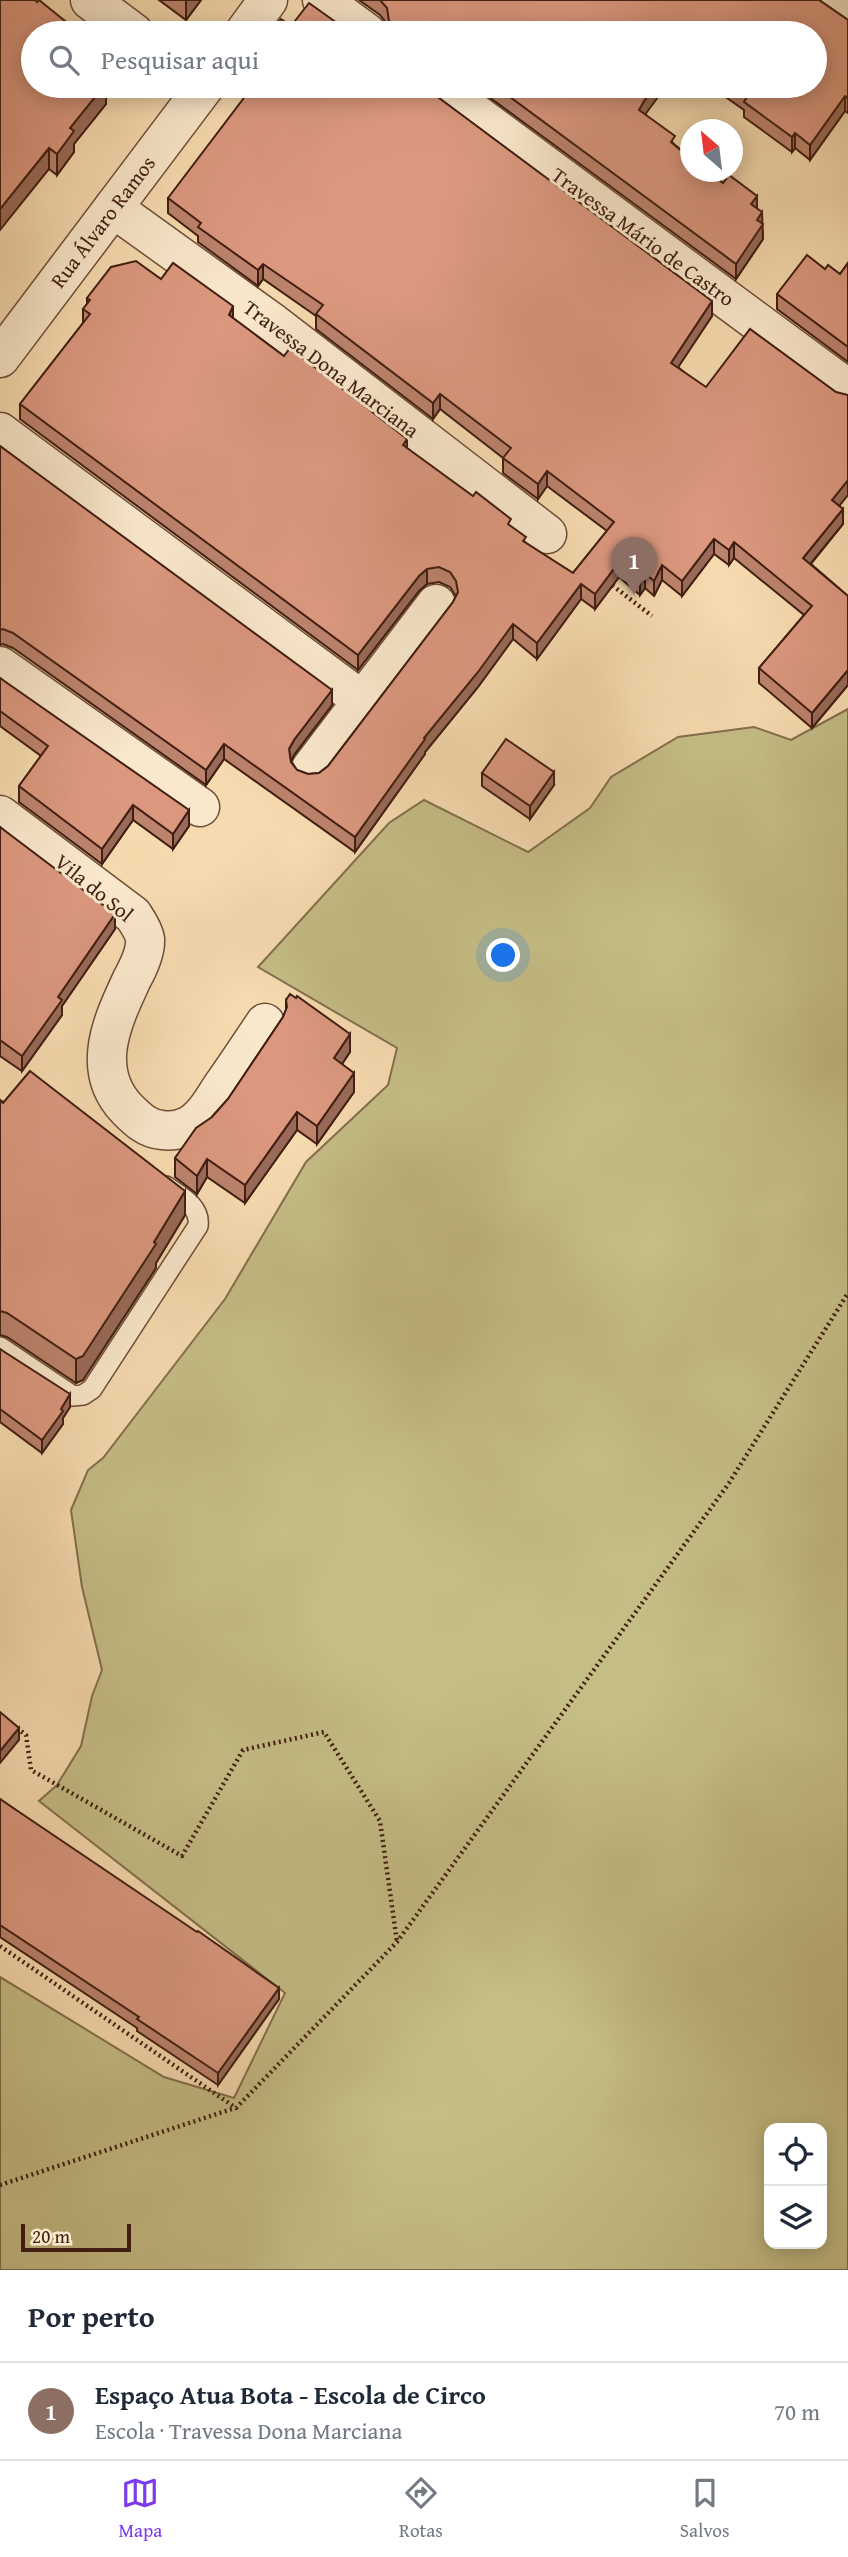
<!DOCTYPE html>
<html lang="pt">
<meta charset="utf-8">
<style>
body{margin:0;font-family:"Gentium Book Plus",serif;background:#f6f6f7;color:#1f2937}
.controls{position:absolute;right:21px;bottom:21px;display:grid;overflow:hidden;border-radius:14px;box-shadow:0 4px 18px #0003}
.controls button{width:63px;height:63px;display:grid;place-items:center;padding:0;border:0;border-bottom:2px solid #e0e1e3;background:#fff;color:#1f2937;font:35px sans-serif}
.compass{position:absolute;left:680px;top:119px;width:63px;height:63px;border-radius:50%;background:#fff;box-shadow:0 4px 18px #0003;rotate:332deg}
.scale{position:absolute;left:21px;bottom:18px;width:110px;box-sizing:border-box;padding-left:7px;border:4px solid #411e11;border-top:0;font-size:19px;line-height:24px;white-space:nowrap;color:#411e11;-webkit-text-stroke:5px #fae8cc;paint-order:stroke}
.you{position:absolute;left:504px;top:956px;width:24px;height:24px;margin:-18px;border:5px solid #fff;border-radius:50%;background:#1a73e8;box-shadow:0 0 0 10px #1a73e833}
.badge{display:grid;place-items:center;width:46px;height:46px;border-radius:50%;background:#7c3aed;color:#fff;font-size:23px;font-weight:700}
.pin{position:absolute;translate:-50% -58px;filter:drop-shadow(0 2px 4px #0008)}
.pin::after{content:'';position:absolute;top:37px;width:24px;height:21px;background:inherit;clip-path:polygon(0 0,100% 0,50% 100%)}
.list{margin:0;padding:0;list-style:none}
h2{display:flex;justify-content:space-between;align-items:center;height:91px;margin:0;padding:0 28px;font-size:30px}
h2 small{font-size:23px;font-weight:400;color:#747a83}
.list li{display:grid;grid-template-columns:46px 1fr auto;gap:21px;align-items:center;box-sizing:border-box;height:98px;padding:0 28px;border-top:2px solid #e0e1e3}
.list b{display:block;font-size:26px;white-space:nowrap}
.list p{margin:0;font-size:23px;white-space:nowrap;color:#747a83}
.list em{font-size:23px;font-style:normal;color:#747a83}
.icon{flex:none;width:38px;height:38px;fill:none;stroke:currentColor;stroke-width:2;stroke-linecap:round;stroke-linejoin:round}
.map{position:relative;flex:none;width:848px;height:2270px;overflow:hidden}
.search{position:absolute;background:#fff;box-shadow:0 4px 18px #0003;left:21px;right:21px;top:21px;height:77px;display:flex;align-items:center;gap:18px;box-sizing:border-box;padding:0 24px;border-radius:38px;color:#747a83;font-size:26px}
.sheet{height:189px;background:#fff}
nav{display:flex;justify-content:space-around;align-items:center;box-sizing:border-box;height:98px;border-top:2px solid #e0e1e3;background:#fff;font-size:19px;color:#747a83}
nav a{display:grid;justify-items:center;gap:4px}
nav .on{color:#7c3aed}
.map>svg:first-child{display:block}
.green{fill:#c5bd86;stroke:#836e4c;stroke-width:2;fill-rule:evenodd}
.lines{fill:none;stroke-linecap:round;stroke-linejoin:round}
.lane-casing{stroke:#6e4d39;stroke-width:22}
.street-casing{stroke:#6e4d39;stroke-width:41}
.path{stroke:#411e11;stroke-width:4.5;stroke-dasharray:2 3.5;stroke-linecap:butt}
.lane{stroke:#fae8cc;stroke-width:19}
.street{stroke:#fae8cc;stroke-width:38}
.wall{fill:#bc836d;stroke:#411e11;stroke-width:2}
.shaded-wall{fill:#996a59;stroke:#411e11;stroke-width:2}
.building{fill:#db987f;stroke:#411e11;stroke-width:2}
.labels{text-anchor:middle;stroke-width:6;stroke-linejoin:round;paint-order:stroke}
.street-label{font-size:21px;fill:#411e11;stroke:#fae8cc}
</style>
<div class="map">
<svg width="848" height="2270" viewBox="0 0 848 2270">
<rect width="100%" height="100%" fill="#f7dbb0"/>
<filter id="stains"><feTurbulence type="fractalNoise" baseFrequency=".00286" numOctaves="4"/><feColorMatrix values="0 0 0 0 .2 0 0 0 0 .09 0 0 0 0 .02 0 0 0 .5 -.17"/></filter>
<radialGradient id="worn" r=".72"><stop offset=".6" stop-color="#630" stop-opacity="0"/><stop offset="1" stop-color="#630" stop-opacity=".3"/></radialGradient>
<path class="green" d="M848,709V2270H0V1977L164,2077L234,2098L285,1993L39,1801L57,1785L81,1746L92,1696L102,1670L82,1587L71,1510L88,1470L103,1458L225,1299L306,1162L388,1085L397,1048L258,967L389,823L424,800L528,852L590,808L611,777L678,737L754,727L791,740ZM769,2128H822V2244H769Z"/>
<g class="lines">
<g class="lane-casing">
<path id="lane" d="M0,1347L73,1396L83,1395L92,1389L198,1226C201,1206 180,1196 166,1186"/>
</g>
<g class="street-casing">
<g id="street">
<path d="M90,0L134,33"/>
<path d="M322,0L367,33"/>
<path d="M841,0L848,5"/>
<path d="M244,33L268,0"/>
<path d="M438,86L848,389"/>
<path d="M113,208L273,323L547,534"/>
<path d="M0,358L205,86"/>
<path d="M0,432L363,701"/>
<path d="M0,666L200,807"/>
<path d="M311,768L436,604"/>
<path d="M0,815L133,915C137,921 144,931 145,939C146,952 138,968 132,979C113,1020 89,1069 127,1109C137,1119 147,1129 162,1130C177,1132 191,1127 201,1116C210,1107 216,1095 223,1085C237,1065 251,1044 265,1023"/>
</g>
</g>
<g class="path">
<path d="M608,582L652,616"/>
<path d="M17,1728L26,1735L31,1770L182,1856L243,1750L324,1732L380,1821L397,1942"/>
<path d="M0,1946L236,2108L397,1942L729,1483L848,1293"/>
<path d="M0,2185L235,2108"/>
</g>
<use href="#lane" class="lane"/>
<use href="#street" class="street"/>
</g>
<g class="wall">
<path d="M0,0L106,86V104L74,144V152L57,175L49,169Z"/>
<path d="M159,0H201L186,20Z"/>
<path d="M359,0H819L848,20V113L845,111L810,160L795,148L792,152L744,117V110L710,86H815V33L384,31L387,24L380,15Z"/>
<path d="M474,86H666L645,114L675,145L723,183L757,208L762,223L763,239L736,279Z"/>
<path d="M425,88L712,316L678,367L840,506L843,524L811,564L848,596V685L812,728L759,683V668L804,615L734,558L729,565L714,554L682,596L662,580L654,596L645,588L640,595L619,577L595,609L581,599L537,659L513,639L478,687L425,752V754L355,852L224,759L206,785L13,648L3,644L0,645V446L332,705L294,755L291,761L297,770L308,774L319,773L328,766L453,602L456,596L450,587L439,582L427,584L419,591L358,670L20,419V404L83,323V309L87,304V298L161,279L233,318L511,527L526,543L573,573L607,531L547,486L538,499L503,473V458L440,409L433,419L316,329V316L263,279L258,286L198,242V236L168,213V198Z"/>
<path d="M848,263V362L777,309V294L825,269L840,274Z"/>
<path d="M0,678L189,826L173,849L133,820L102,864L19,802V786L41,756L0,726Z"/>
<path d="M482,773L554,785L530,819L482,786Z"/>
<path d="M0,827L115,929L62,1006V1015L22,1071L0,1056Z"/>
<path d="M286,1000L350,1052L342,1064L354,1092L317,1144L297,1130L245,1203L207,1177L197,1194L175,1177V1158L228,1099L283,1017L286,1010Z"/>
<path d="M0,1100L185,1215L156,1263V1268L83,1380L76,1383L7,1337L0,1335Z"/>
<path d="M0,1349L70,1407L63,1418V1424L42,1453L0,1422Z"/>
<path d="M0,1799L279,1999L218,2085L137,2031V2028L0,1937Z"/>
</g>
<g class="shaded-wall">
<path d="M186,0H201L186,20Z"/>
<path d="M97,86H106V104L74,144V152L57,175V154L70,128Z"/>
<path d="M655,86H666L644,116L639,110L644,101Z"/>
<path d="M845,96V111L810,160V145Z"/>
<path d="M795,133V148L792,152V137Z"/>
<path d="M49,148V169L0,230V209Z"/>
<path d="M757,196V211L751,204Z"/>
<path d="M762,212L763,239L736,279V264L757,220Z"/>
<path d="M263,264V279L258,286V270Z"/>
<path d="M712,301V316L671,378V363Z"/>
<path d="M233,306V321L229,315Z"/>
<path d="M440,394V409L433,419V403Z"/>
<path d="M407,439V454L403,445Z"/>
<path d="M547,471V486L538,499V484Z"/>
<path d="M848,480V495L832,515V500Z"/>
<path d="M843,509V524L803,573V558Z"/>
<path d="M714,539V554L682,596V581Z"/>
<path d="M734,542V558L729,565V550Z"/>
<path d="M619,562V577L595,609V594Z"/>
<path d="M662,565V580L654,596V581Z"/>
<path d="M427,569V584L419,591L358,670V655L419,576Z"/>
<path d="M645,573V588L640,595V579Z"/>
<path d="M581,584V599L537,659V643Z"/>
<path d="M513,624V639L478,687L425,752V754L355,852V837L424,738Z"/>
<path d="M848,670V685L812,728V713Z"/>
<path d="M332,690V705L294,755L289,765V749L294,740Z"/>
<path d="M224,744V759L206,785V770Z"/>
<path d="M554,772V785L530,819V806Z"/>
<path d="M133,805V820L102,864V849Z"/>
<path d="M189,810V826L173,849V834Z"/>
<path d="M115,914V929L62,1006V1015L22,1071V1056L58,997Z"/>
<path d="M350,1034V1052L334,1076V1058Z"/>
<path d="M354,1073V1092L317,1144V1126Z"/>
<path d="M297,1112V1130L245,1203V1185Z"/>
<path d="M207,1159V1177L197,1194V1176Z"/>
<path d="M185,1191V1215L156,1263V1268L83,1380L76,1383V1359L154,1242Z"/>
<path d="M70,1394V1407L63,1418V1424L42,1453V1440Z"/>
<path d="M19,1728V1740L0,1763V1751Z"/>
<path d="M279,1988V1999L218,2085V2073Z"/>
</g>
<g class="building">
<path d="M0,0H35L37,2L39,0L80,33H33V86H104L70,128L74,131L57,154L49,148L0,209Z"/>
<path d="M380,0H819L848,20V98L845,96L810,145L795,133L792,137L744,102L747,97L731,86H815V33H382L384,31L389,21L387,8Z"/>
<path d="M309,3L351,33H270L281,19L291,26Z"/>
<path d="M253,86H423L712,301L671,363L706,387L750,329L836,392L848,395V480L832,500L843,509L803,558L848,596V670L812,713L759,668L812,606L734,542L729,550L714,539L682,581L662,565L654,581L645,573L640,579L619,562L595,594L581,584L537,643L513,624L478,672L424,738L425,739L355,837L224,744L206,770L13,633L3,629L0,630V446L332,690L294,740L289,749L291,762L297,770L308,774L319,773L328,766L453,602L458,592L456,581L450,572L439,567L427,569L419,576L358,655L20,404L90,314L83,309L90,300L87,298L111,267L136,261L161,279L173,263L233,306L229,315L284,356L290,348L407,439L403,445L473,496L476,492L511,519L508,524L526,537L523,541L573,573L614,522L547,471L538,484L503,458L511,448L440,394L433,403L316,314L323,305L263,264L258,270L198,227L201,223L168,198Z"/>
<path d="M495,86H655L644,101L639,110L675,136L671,142L690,158V172H708L723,183L729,175L757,196L751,204L762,212L757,220L763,224L736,264Z"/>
<path d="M807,255L825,269L828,265L840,274L848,263V347L777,294Z"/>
<path d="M0,678L189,810L173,834L133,805L102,849L19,786L48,746L0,711Z"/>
<path d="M506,739L554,772L530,806L482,773Z"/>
<path d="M0,827L115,914L58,997L62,1000L22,1056L0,1040Z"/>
<path d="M290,994L296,998L297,996L350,1034L334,1058L354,1073L317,1126L297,1112L245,1185L207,1159L197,1176L175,1158L196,1128L212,1117L228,1099L283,1017L287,1007L286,1000Z"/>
<path d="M30,1071L185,1191L154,1242L156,1244L83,1356L76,1359L7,1313L0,1311V1100L3,1103Z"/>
<path d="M0,1349L70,1394L61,1409L63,1411L42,1440L0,1409Z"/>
<path d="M0,1712L19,1728L0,1751Z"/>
<path d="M0,1799L197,1932L198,1931L279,1988L218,2073L137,2019L139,2017L0,1925Z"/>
</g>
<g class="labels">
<g class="street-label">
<text transform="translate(103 222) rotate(-53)" y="7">Rua Álvaro Ramos</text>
<text transform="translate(643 237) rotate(36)" y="7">Travessa Mário de Castro</text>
<text transform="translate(331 369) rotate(37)" y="7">Travessa Dona Marciana</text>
<text transform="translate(94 888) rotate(39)" y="7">Vila do Sol</text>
</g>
</g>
<rect width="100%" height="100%" filter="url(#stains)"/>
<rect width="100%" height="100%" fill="url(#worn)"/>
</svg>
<div class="controls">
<button><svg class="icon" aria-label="locate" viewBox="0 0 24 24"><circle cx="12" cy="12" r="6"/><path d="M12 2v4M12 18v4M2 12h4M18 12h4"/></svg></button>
<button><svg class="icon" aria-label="layers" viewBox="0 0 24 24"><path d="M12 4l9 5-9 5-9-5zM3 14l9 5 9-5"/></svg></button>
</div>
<svg class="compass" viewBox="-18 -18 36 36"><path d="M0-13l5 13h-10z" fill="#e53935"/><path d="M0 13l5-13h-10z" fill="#747a83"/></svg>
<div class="scale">20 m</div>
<div class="you"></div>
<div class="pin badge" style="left:634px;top:595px;background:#8d6e63">1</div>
<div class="search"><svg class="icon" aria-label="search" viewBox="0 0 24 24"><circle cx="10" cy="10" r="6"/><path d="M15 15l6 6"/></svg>Pesquisar aqui</div>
</div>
<section class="sheet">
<h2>Por perto<small></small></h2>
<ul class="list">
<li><span class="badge" style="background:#8d6e63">1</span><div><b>Espaço Atua Bota - Escola de Circo</b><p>Escola · Travessa Dona Marciana</p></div><em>70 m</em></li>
</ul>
</section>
<nav>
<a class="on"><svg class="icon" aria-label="map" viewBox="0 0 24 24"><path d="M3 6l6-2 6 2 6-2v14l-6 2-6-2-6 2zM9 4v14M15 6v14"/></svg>Mapa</a>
<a><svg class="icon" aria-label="directions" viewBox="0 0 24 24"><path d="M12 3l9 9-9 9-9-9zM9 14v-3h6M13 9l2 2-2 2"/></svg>Rotas</a>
<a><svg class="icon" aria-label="saved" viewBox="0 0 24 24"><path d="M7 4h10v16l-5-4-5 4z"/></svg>Salvos</a>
</nav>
